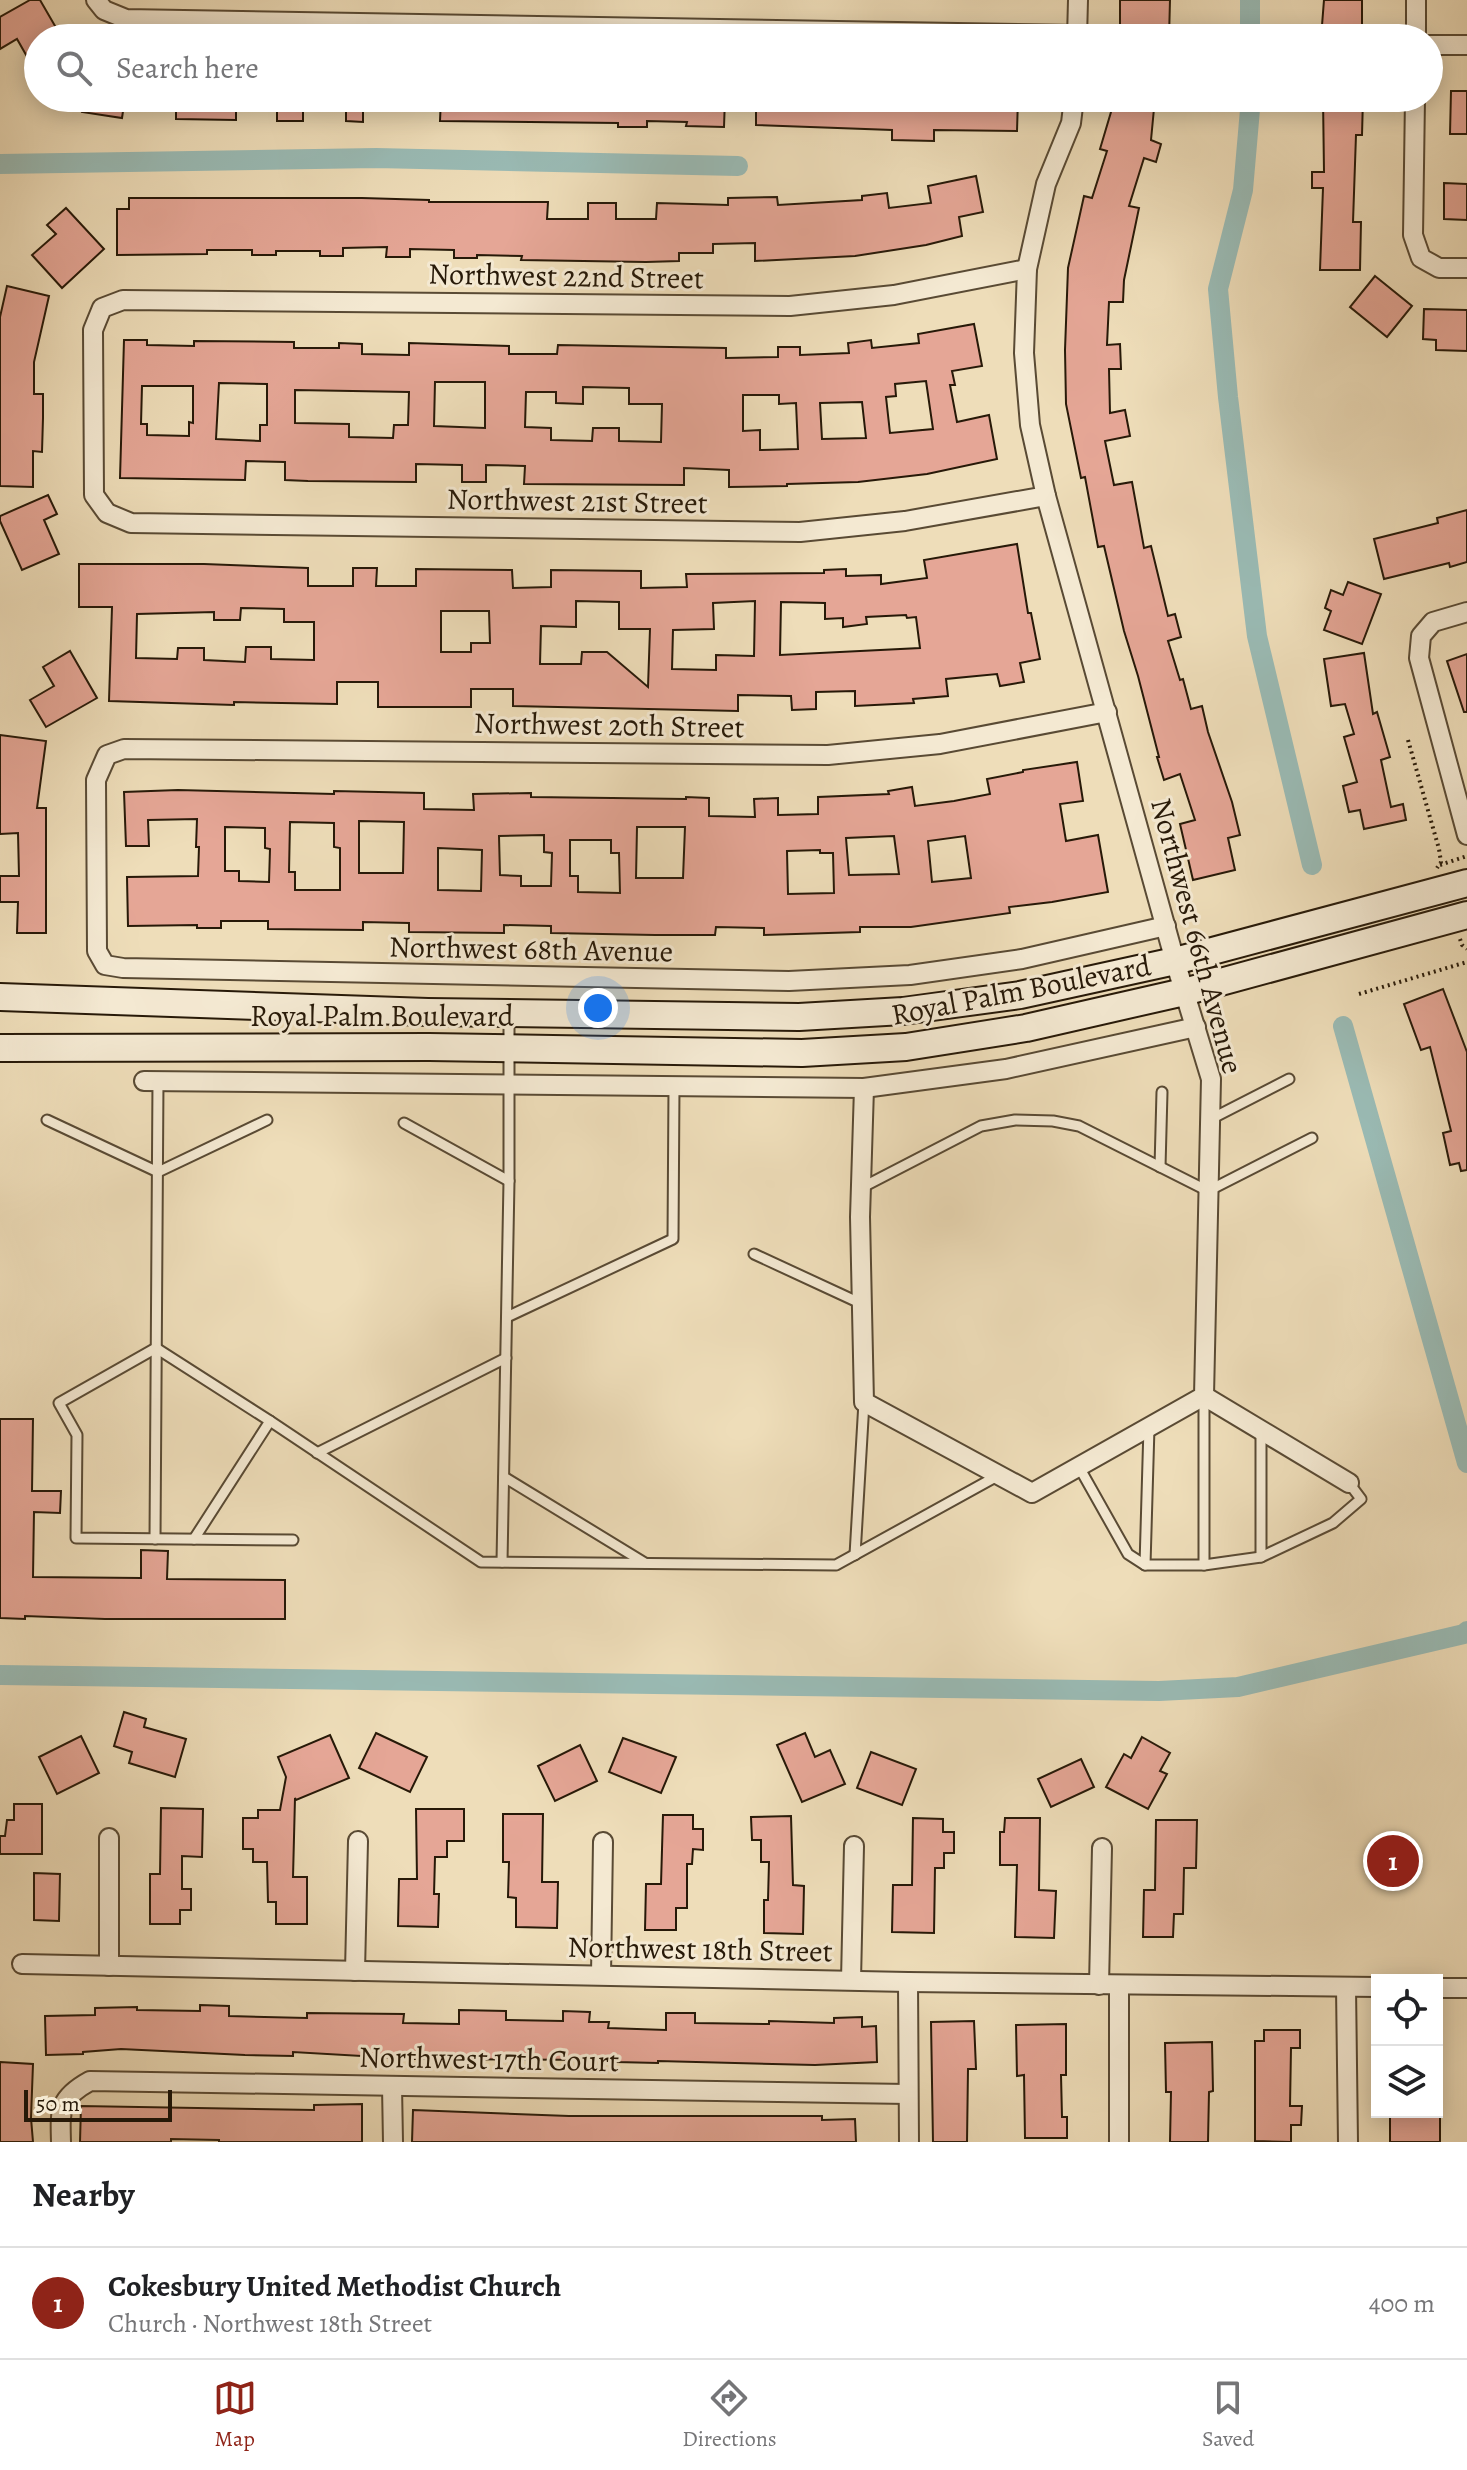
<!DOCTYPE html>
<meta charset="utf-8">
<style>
body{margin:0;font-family:Alegreya,serif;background:#f2f2f2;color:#202124}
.controls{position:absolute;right:24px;bottom:24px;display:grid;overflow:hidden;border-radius:0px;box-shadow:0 4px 20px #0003}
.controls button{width:72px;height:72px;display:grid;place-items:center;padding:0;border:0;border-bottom:2px solid #e0e0e0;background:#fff;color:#202124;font:40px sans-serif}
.scale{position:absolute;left:24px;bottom:20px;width:148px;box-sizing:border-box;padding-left:8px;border:4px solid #271908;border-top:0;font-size:22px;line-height:28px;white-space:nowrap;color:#271908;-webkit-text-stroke:6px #f4e9d2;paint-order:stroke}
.you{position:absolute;left:598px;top:1008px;width:28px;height:28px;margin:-20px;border:6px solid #fff;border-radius:50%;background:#1a73e8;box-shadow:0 0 0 12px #1a73e833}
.badge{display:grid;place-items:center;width:52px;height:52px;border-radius:50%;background:#8f2418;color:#fff;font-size:26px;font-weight:700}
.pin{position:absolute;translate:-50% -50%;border:4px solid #fff;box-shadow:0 2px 8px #0006}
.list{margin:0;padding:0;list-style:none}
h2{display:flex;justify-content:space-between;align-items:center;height:104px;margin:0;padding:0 32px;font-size:34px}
h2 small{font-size:26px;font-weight:400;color:#757577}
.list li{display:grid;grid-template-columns:52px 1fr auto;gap:24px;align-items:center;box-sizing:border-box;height:112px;padding:0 32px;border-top:2px solid #e0e0e0}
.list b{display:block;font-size:30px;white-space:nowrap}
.list p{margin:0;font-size:26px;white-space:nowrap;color:#757577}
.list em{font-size:26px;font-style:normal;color:#757577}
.icon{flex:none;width:44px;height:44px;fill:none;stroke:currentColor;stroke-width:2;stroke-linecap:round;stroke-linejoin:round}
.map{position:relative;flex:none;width:1467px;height:2142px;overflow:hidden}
.search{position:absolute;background:#fff;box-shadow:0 4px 20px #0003;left:24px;right:24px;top:24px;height:88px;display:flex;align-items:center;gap:20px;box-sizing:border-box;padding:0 28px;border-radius:44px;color:#757577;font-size:30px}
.sheet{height:216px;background:#fff}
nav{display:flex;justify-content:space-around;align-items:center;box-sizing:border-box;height:112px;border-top:2px solid #e0e0e0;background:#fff;font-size:22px;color:#757577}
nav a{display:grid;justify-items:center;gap:4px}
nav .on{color:#8f2418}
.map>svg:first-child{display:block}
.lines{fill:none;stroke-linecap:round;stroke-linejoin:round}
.canal{stroke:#9abbb5;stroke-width:20}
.building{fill:#e5a696;stroke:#271908;stroke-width:2;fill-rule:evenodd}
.lane-casing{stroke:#594a34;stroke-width:13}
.street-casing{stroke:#594a34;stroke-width:22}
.secondary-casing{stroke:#271908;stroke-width:30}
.path{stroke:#271908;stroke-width:4;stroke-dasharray:2 4;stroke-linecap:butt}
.lane{stroke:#f4e9d2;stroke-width:9}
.street{stroke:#f4e9d2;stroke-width:18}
.secondary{stroke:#f4e9d2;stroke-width:26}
.labels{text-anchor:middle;stroke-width:6;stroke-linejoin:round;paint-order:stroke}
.street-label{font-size:30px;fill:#271908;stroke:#f4e9d2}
</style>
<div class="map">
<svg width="1467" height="2142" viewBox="0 0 1467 2142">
<rect width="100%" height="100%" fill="#eeddb9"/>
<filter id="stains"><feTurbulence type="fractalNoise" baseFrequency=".0025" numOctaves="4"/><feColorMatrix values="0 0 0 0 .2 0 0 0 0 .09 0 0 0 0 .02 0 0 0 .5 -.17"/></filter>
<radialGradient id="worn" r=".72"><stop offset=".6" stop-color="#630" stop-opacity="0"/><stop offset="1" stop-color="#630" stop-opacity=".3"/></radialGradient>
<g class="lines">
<g class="canal">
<path d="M1250,0V38"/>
<path d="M1251,98L1243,190L1218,289L1228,397L1257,636L1312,865"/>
<path d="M0,164L376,158L738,166"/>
<path d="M1343,1026L1467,1463"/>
<path d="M0,1675L1159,1691L1238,1687L1464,1634L1467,1631"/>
</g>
</g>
<g class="building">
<path d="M30,0H40L62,38H38V76L17,39L0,49V17Z"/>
<path d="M1120,0H1170L1169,38H1120Z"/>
<path d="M1324,0H1362V38H1321Z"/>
<path d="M1451,91H1467V134H1450Z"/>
<path d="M84,98H125L122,118L82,112Z"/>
<path d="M176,98H236V120L176,119Z"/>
<rect x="277" y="98" width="26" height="23"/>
<path d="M346,98H363V122L346,121Z"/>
<path d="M441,98H725L724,127L686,126L687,122L647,121V127H618V123L440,121Z"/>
<path d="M756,98H1018L1017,131L934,130V141L892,140V130L756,125Z"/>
<path d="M1113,98H1155L1151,140L1161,144L1156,162L1144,158L1129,206L1139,208L1124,280L1123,302H1109L1107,345L1120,344L1121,369H1109L1110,413L1125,410L1130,436L1105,441L1114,485L1132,482L1144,548L1151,546L1168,616L1175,614L1181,637L1168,641L1180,680L1183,679L1191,709L1202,706L1208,732L1232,802L1240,835L1228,838L1235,870L1193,880L1180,824L1195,820L1180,774L1164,780L1157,757H1159L1138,676L1124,631L1104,546L1098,547L1085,477L1081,478L1066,404L1065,350L1068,268L1084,196L1092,198L1107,151L1100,149L1111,112Z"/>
<path d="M1323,98H1363L1362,135H1356L1353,222H1361L1360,270H1320L1323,188H1312V172H1324Z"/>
<path d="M976,176L983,212L959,217L962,236L926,245L855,256L755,261V243L713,244V253H679V261L646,262L521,260L522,256L477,255V258H454V250L410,249V257H386L387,247L343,248V256H320V251H276V255H252V250H207V254L117,255V209H129V198H362L429,200V202H548L547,219H588V203H616V219H656L657,203L728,205V198L777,197L778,205L862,200V196L887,193L889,208L931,203L928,186Z"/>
<path d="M1444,183L1467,184V220L1444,219Z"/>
<path d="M66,208L104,249L62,288L32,255L56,234L47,225Z"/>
<path d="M1375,276L1412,306L1387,337L1350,307Z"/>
<path d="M7,286L49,296L34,362V394H43V418L42,452L33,451V487L0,486V317Z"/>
<path d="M1424,309L1467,310V351L1436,350V340L1423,339Z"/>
<path d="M974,324L982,366L952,371L955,385H950L957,422L989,415L997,459L927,474L858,482L787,484V486L729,487V470L684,468V485L524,484L525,466L486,465V482H462V465L416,464V482L308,481L285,480V462L246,461L245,480L120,478L124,340H147V345L194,346V341L294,342V348H339V343L362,344V354L409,355V343L509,346V354H557L558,345L726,348V358L778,357V347H800V355L849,353L848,343L871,340L872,348L919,343L918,334ZM926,381L933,429L890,433L886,397L896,396L895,384ZM435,382H485V428L434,426ZM219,383L267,384V425H260V441L216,439ZM142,386H193V423L189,422V436L147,435V424H141ZM583,387L629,388V404H662L661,442L619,441V428H593L592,441L551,440V428L525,427L526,392H556V403L583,404ZM295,390L409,392L408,425H394L393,438L349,437V424L295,423ZM743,395H779V404L796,403L798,449L760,450V430L743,431ZM862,402L866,438L822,439L820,403Z"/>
<path d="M48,495L57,514L44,520L59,554L22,570L0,521V516Z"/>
<path d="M1467,510V562L1450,567L1449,563L1384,579L1374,539L1438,523L1437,518Z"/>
<path d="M1017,544L1028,613H1031L1040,659L1020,663L1024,682L1000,686L997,674L946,679L948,696L913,699L914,703L855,706V691L816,692V709L792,710L791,696L738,695V711L513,706V689H471V707H378V682H337V704L234,702V705L109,701L112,607H79V564H204L308,568V586H353V568H377L376,586H416V569L512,570L513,588L551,587V570L641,571V588L687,587L686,574L824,573V570L846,569V576L881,575V584L927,578L924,560ZM576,601L619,602V629H650L648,687L607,652H582L581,664H540L541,626L576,627ZM755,601L754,656L716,655V670L672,669L673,630L714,629L713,603ZM781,602L825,603V619L843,618V627L867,624L866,617L906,615L907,618L916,617L920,648L780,655ZM241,608L284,609V622H314V660L271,659V647H246L245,662L204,660V648H178L177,659L136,658L137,614L214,612V620H240ZM441,611H489L490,643H471V652H441Z"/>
<path d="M1348,582L1381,594L1362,644L1324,630L1331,611L1325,608L1331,590L1343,595Z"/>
<path d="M70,651L97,698L46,727L30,700L54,686L43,667Z"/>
<path d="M1364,653L1373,714L1377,712L1390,757L1381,760L1391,807L1403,804L1406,820L1364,829L1360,810L1349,812L1343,786L1357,782L1344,737L1354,734L1345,704L1331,706L1324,659Z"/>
<path d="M1467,654V712H1464L1447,661Z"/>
<path d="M0,735L46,741L37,808H46V933H17L18,902H0V876H19L18,833L0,834Z"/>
<path d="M1077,762L1083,801L1060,804L1066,841L1098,835L1108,892L1052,902L1009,907L1010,913L911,927H860V932L764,935V928L716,927L715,935H655L551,933V926L504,925V933L409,932V923L363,922V930L268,929V921H221V928H197V925L128,926L127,877L198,876L199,847H196L197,819L148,820L149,846H126L124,792L178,790L334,794V791L424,793V809L474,810L473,794L531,793V797L612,798L686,799V797L709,798V816L755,817L754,799L778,798V815L818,814V797L889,794L888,791L912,787L915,806L954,801L990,794L987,779L1023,772V770ZM359,821L404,822L403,873H359ZM290,822L334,823V847L340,848V890H295V872H289ZM225,827L265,828V848L270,849L269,882L239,881V871H225ZM637,827H685L683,878H636ZM544,835V852L552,853L551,886H521V876L500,875L499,836ZM894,836L899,874L849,875L846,838ZM965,836L971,878L932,882L928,841ZM570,840H611V853H619L620,893L578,892V876H570ZM438,848L482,850L481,891L438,890ZM820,850V853H833L834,893L788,894L787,851Z"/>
<path d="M1443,989L1467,1052V1170L1461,1171L1459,1163L1450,1165L1443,1133L1451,1131L1430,1047L1421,1050L1404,1004Z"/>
<path d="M0,1419H33L32,1491H61L60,1513L34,1512L33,1577L141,1578V1550L168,1551L167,1579L285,1580V1619H105L25,1616V1619L0,1618Z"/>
<path d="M124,1712L146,1719L144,1727L186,1739L175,1777L129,1763L132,1752L114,1746Z"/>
<path d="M376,1733L427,1757L410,1792L359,1768Z"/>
<path d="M805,1733L815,1757L830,1750L845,1784L802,1802L777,1745Z"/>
<path d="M330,1735L349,1778L296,1800L295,1798L293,1877H307V1924H276V1902H268L267,1862H253V1849H243V1818H258V1810H280L286,1777L278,1757Z"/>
<path d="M81,1736L99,1773L57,1794L39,1757Z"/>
<path d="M1142,1737L1170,1753L1160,1771L1167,1774L1148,1809L1106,1787L1124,1754L1131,1758Z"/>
<path d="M623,1738L676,1757L661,1793L609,1772Z"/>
<path d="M580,1745L597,1781L555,1801L538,1766Z"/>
<path d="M871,1752L916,1769L902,1805L857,1788Z"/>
<path d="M1081,1759L1094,1787L1051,1807L1038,1779Z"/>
<path d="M14,1804H42V1854H0V1836H5L7,1820H14Z"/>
<path d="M161,1808L203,1809L202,1857L182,1856V1889H191V1910H180V1924H150V1874H160Z"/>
<path d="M416,1809H464V1841H447V1857H435L434,1894H439L438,1927L398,1926L399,1879H417Z"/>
<path d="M503,1814H543L542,1882H558L557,1928L516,1927V1898L508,1897L509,1862H503Z"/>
<path d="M663,1815H693V1829H703V1850L693,1849L692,1864H687V1908H676V1930H645L646,1884H661Z"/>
<path d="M791,1816L793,1885L804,1886L803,1934L764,1933V1900H768L769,1862H761V1840H752L751,1817Z"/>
<path d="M913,1818L943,1819V1832H954V1853H944V1868H935L934,1933L892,1932L893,1885H912Z"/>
<path d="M1005,1818H1040L1039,1890L1056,1891L1054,1938L1015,1937L1017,1865H1000V1832H1004Z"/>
<path d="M1156,1820H1197L1196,1868H1184L1183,1914H1174L1173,1937H1143L1144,1890H1155Z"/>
<path d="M34,1873L60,1874L59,1921L34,1920Z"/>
<path d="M200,2005L229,2006V2016L307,2018V2013L404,2014L403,2023L459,2024V2010L506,2011V2020L563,2021V2011L590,2012L589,2022H609L608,2028L666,2030V2013H695V2023L769,2024V2021L834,2023V2018L862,2017V2027L876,2026L877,2062L815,2065L658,2061V2063L616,2062V2060L414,2059L293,2052V2056L245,2055L121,2049L83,2052V2054L46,2055L45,2016L95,2015V2008L137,2007V2010L200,2011Z"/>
<path d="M974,2021L976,2069H968L967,2142H933L931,2022Z"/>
<path d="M1066,2024V2075H1061L1062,2117H1067V2138H1025L1024,2075L1017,2076L1016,2025Z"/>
<path d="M1264,2030H1300V2048H1291L1290,2106H1302L1301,2125H1291V2142L1255,2141V2041H1264Z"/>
<path d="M1212,2042L1213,2091L1209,2092L1208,2142H1170L1171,2092H1166L1165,2043Z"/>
<path d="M0,2062L33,2064L31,2118L33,2142H0Z"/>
<path d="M362,2104V2142H219V2140L171,2139V2142H80L81,2106L314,2110V2105Z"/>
<path d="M413,2110L569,2116H822V2120L855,2119L856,2142H412Z"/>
<rect x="1390" y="2112" width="50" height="30"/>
</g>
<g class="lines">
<g class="lane-casing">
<g id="lane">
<path d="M47,1120L158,1172L267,1120"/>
<path d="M1209,1120L1289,1079"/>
<path d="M404,1123L509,1181"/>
<path d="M1160,1167L1162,1092"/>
<path d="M861,1188L981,1126L1015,1120L1053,1121L1079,1126L1208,1191L1312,1138"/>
<path d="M754,1254L862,1304"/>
<path d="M507,1317L673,1239L674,1087"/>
<path d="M1204,1396V1565"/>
<path d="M1261,1430V1557"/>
<path d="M317,1453L506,1358"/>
<path d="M1079,1467L1128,1554L1145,1565H1204L1261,1557L1333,1523L1361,1499L1349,1483"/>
<path d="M504,1477L645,1563"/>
<path d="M155,1539L158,1081"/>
<path d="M194,1539L270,1421"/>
<path d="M293,1540L76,1538L77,1435L59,1403L156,1348L270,1421L481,1562L836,1565L999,1475"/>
<path d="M855,1555L864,1402"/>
<path d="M502,1562L509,1181V1014"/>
<path d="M1145,1565L1149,1427"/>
</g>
</g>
<g class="street-casing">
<g id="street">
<path d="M96,0L104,10L126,19L1077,35"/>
<path d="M1077,38L1078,0"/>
<path d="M1416,38V0"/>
<path d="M1429,45H1467"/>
<path d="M1415,98L1413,235L1421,258L1439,268H1467"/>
<path d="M1027,269L894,295L790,306L123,300L102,308L93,330L94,495L107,513L131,523L800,532L905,521L1046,496"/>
<path d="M1467,612L1433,622L1421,636L1419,658L1467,835"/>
<path d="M1107,712L940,744L828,755L124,749L107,755L96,780L97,951L105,965L123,968L789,981L910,975L1022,959L1166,926"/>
<path d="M144,1081L864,1088L1006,1069L1196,1027"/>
<path d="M864,1088L860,1217L864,1402L1032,1493L1204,1396L1211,1079L1175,961L1046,496L1030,425L1024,353L1027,269L1046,184L1071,123L1074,98"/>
<path d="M1204,1396L1349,1483"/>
<path d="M22,1964L908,1982L1377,1987"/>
<path d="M109,1966V1838"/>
<path d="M355,1971L358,1841"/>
<path d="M601,1975L603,1842"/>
<path d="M851,1980L854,1846"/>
<path d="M908,1982L909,2142"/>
<path d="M1099,1985L1102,1848"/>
<path d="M1119,1985V2142"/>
<path d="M1346,1987L1348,2142"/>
<path d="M1437,1988H1467"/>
<path d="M392,2086L393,2142"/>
<path d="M61,2142C60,2109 59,2098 90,2081L908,2094"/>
</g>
</g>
<g class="secondary-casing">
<g id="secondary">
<path d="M0,997L428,1012L799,1017L903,1011L1020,995L1175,961L1467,883"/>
<path d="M0,1048L429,1047L802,1053L906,1047L1026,1028L1184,992L1467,915"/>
</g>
</g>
<g class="path">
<path d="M1408,740L1439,849L1441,862L1437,868"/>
<path d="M1440,865L1467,856"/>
<path d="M1460,939L1462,945L1467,949"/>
<path d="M1359,994L1467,962"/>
</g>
<use href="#lane" class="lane"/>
<use href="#street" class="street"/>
<use href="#secondary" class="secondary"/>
</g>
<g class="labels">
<g class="street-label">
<text transform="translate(566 276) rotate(1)" y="10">Northwest 22nd Street</text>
<text transform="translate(577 501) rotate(1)" y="10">Northwest 21st Street</text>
<text transform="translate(609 725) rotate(1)" y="10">Northwest 20th Street</text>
<text transform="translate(1197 936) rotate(75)" y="10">Northwest 66th Avenue</text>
<text transform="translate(531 949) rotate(1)" y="10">Northwest 68th Avenue</text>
<text transform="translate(1021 990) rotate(-11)" y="10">Royal Palm Boulevard</text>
<text x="382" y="1026">Royal Palm Boulevard</text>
<text transform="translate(700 1949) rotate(1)" y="10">Northwest 18th Street</text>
<text transform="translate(489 2059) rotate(1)" y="10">Northwest 17th Court</text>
</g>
</g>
<rect width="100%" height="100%" filter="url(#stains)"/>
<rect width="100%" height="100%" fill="url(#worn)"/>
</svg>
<div class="controls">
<button><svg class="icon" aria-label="locate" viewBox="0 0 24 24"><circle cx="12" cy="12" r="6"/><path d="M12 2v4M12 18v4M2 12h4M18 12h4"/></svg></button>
<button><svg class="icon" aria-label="layers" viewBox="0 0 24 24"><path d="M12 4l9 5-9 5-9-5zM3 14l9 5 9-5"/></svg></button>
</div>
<div class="scale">50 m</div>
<div class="you"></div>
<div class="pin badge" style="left:1393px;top:1861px">1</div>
<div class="search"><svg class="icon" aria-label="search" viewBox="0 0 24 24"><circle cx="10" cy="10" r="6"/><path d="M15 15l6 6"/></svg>Search here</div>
</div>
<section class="sheet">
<h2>Nearby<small></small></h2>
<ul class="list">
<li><span class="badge">1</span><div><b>Cokesbury United Methodist Church</b><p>Church · Northwest 18th Street</p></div><em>400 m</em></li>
</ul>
</section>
<nav>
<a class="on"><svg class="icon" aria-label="map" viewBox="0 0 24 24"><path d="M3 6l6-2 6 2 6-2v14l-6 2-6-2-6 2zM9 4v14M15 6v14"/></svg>Map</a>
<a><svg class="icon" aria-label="directions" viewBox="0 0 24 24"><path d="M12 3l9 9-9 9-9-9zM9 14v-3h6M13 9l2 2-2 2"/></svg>Directions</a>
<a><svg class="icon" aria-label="saved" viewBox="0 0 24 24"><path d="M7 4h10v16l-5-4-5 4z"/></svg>Saved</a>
</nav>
